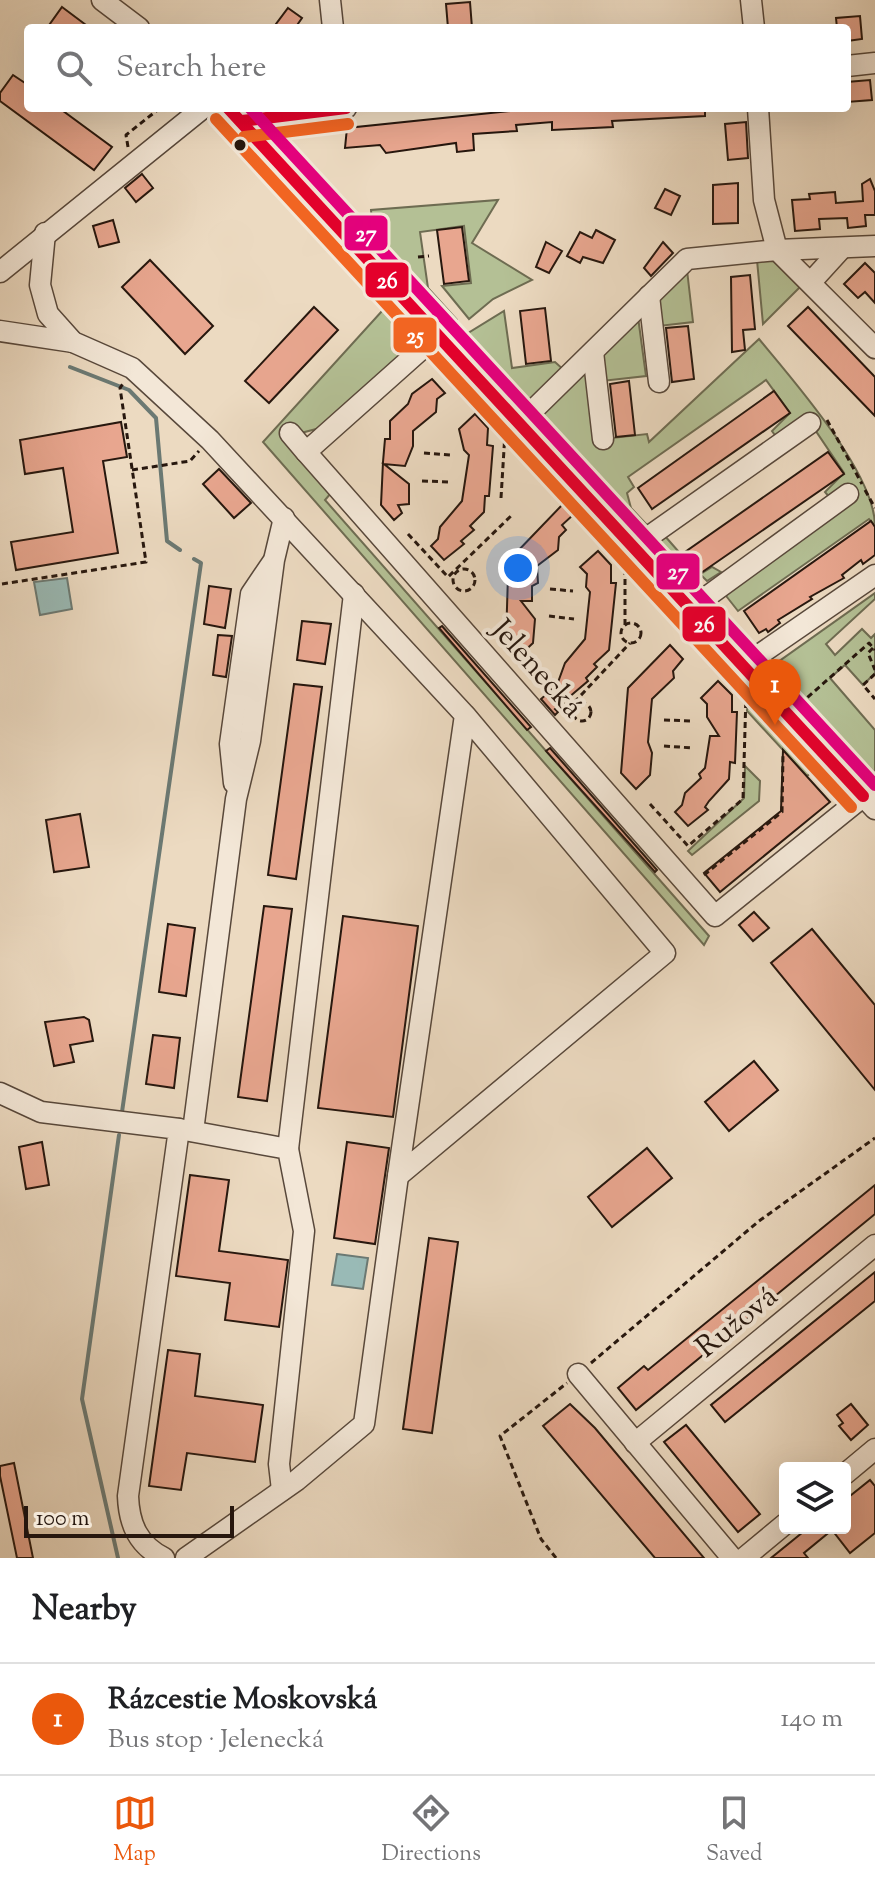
<!DOCTYPE html>
<meta charset="utf-8">
<style>
body{margin:0;font-family:"Sorts Mill Goudy",serif;background:#f6f6f6;color:#202124}
.controls{position:absolute;right:24px;bottom:24px;display:grid;overflow:hidden;border-radius:8px;box-shadow:0 8px 32px #0002}
.controls button{width:72px;height:72px;display:grid;place-items:center;padding:0;border:0;border-bottom:2px solid #e0e0e0;background:#fff;color:#202124;font:40px sans-serif}
.scale{position:absolute;left:24px;bottom:20px;width:210px;box-sizing:border-box;padding-left:8px;border:4px solid #27170e;border-top:0;font-size:22px;line-height:28px;white-space:nowrap;color:#27170e;-webkit-text-stroke:6px #f3e7d7;paint-order:stroke}
.you{position:absolute;left:518px;top:568px;width:28px;height:28px;margin:-20px;border:6px solid #fff;border-radius:50%;background:#1a73e8;box-shadow:0 0 0 12px #1a73e833}
.badge{display:grid;place-items:center;width:52px;height:52px;border-radius:50%;background:#ea580c;color:#fff;font-size:26px;font-weight:700}
.pin{position:absolute;translate:-50% -66px;filter:drop-shadow(0 2px 4px #0008)}
.pin::after{content:'';position:absolute;top:42px;width:28px;height:24px;background:inherit;clip-path:polygon(0 0,100% 0,50% 100%)}
.list{margin:0;padding:0;list-style:none}
h2{display:flex;justify-content:space-between;align-items:center;height:104px;margin:0;padding:0 32px;font-size:34px}
h2 small{font-size:26px;font-weight:400;color:#757577}
.list li{display:grid;grid-template-columns:52px 1fr auto;gap:24px;align-items:center;box-sizing:border-box;height:112px;padding:0 32px;border-top:2px solid #e0e0e0}
.list b{display:block;font-size:30px;white-space:nowrap}
.list p{margin:0;font-size:26px;white-space:nowrap;color:#757577}
.list em{font-size:26px;font-style:normal;color:#757577}
.icon{flex:none;width:44px;height:44px;fill:none;stroke:currentColor;stroke-width:2;stroke-linecap:round;stroke-linejoin:round}
.map{position:relative;flex:none;width:875px;height:1558px;overflow:hidden}
.search{position:absolute;background:#fff;box-shadow:0 8px 32px #0002;left:24px;right:24px;top:24px;height:88px;display:flex;align-items:center;gap:20px;box-sizing:border-box;padding:0 28px;border-radius:8px;color:#757577;font-size:30px}
.sheet{height:216px;background:#fff}
nav{display:flex;justify-content:space-around;align-items:center;box-sizing:border-box;height:112px;border-top:2px solid #e0e0e0;background:#fff;font-size:22px;color:#757577}
nav a{display:grid;justify-items:center;gap:4px}
nav .on{color:#ea580c}
.map>svg:first-child{display:block}
.green{fill:#b4c095;stroke:#6e6c52;stroke-width:2}
.water{fill:#99bab6;stroke:#6b7973;stroke-width:2}
.lines{fill:none;stroke-linecap:round;stroke-linejoin:round}
.stream{stroke:#6b7973;stroke-width:4}
.building{fill:#e8a68f;stroke:#27170e;stroke-width:2}
.minor-casing{stroke:#58483b;stroke-width:23}
.path{stroke:#27170e;stroke-width:3;stroke-dasharray:6 4;stroke-linecap:butt}
.minor{stroke:#f3e7d7;stroke-width:20}
.bus-1-casing{stroke:#f3e7d7;stroke-width:18}
.bus-2-casing{stroke:#f3e7d7;stroke-width:18}
.bus-3-casing{stroke:#f3e7d7;stroke-width:18}
.bus-1{stroke:#e4002b;stroke-width:12}
.bus-2{stroke:#f26522;stroke-width:12}
.bus-3{stroke:#e5007d;stroke-width:12}
.bus-dot{fill:#27170e;stroke:#f3e7d7;stroke-width:3}
.labels{text-anchor:middle;stroke-width:8;stroke-linejoin:round;paint-order:stroke}
.street-label{font-size:30px;fill:#27170e;stroke:#f3e7d7}
.line-badge{stroke:#f3e7d7;stroke-width:3}
.badge-label{font-size:22px;text-anchor:middle;font-weight:bold;fill:#fff}
</style>
<div class="map">
<svg width="875" height="1558" viewBox="0 0 875 1558">
<rect width="100%" height="100%" fill="#ecdac1"/>
<filter id="stains"><feTurbulence type="fractalNoise" baseFrequency=".0025" numOctaves="4"/><feColorMatrix values="0 0 0 0 .2 0 0 0 0 .09 0 0 0 0 .02 0 0 0 .5 -.17"/></filter>
<radialGradient id="worn" r=".72"><stop offset=".6" stop-color="#630" stop-opacity="0"/><stop offset="1" stop-color="#630" stop-opacity=".3"/></radialGradient>
<g class="green">
<path d="M498,200L472,243L532,280L493,299L469,319L442,286L471,283L464,226L420,232L428,288L457,320V328L373,234L371,210Z"/>
<path d="M350,230L368,237L455,332L448,335Z"/>
<path d="M778,257L805,282L763,324L757,260Z"/>
<path d="M687,270L693,322L659,326L656,301Z"/>
<path d="M392,300C406,314 421,325 413,346L320,428L301,433L331,493L325,500L709,936L704,945L263,442Z"/>
<path d="M504,311L512,368L555,362L565,371L531,405L465,335Z"/>
<path d="M638,317L646,376L602,381L599,357Z"/>
<path d="M759,339C793,380 875,473 875,526L869,519L738,611L723,592L830,498L825,492L844,473L807,418L777,438L772,431L790,413L766,380L628,477L634,487L627,493L631,508L647,525L644,528L539,414L586,369L595,440L647,434L649,442Z"/>
<path d="M537,420L643,533L631,534L536,431Z"/>
<path d="M664,535L699,575L712,567L721,572L707,581L702,576L692,581L656,541Z"/>
<path d="M875,593V599L826,644L835,655L862,629L871,638L875,634V673L863,685L845,665L830,678L875,730V773L771,667Z"/>
<path d="M748,700L813,771L807,776L747,711Z"/>
<path d="M745,766L760,781L759,801L692,855L688,851L744,798Z"/>
</g>
<g class="water">
<path d="M67,578L72,609L40,615L34,582Z"/>
<path d="M337,1254L368,1258L363,1289L332,1285Z"/>
</g>
<g class="lines">
<g class="stream">
<path d="M70,367L129,390L156,418L167,541L180,550"/>
<path d="M122,1112L201,563L194,559"/>
<path d="M118,1558L82,1399L119,1135"/>
</g>
</g>
<g class="building">
<path d="M470,2L472,28H448L446,4Z"/>
<path d="M62,7L90,28H47Z"/>
<path d="M288,8L302,18L295,28H273Z"/>
<path d="M860,16L862,39L847,41V28H837L836,18Z"/>
<path d="M13,75L28,85V108H59L112,147L94,170L0,101V93Z"/>
<path d="M870,80L872,100L847,102V82Z"/>
<path d="M540,108H576V111L705,108V116L612,121L613,127L593,128L552,130V122L516,125L517,131L473,134L474,150L457,152L456,143L386,153L380,145L345,148L347,128Z"/>
<path d="M746,122L748,158L728,160L725,124Z"/>
<path d="M142,174L153,188L136,202L125,188Z"/>
<path d="M870,179L875,191V215H865L866,226L848,228L847,218L819,219L820,229L795,231L792,200L810,199L809,194L835,192L836,203L863,201L862,184Z"/>
<path d="M738,183V223L713,224V185Z"/>
<path d="M665,189L680,196L671,215L655,208Z"/>
<path d="M113,220L119,242L99,247L93,226Z"/>
<path d="M462,227L469,281L444,284L437,230Z"/>
<path d="M596,230L615,240L603,263L583,257L580,263L567,256L580,232L592,238Z"/>
<path d="M546,242L562,251L549,273L536,267Z"/>
<path d="M663,242L673,253L651,276L644,268Z"/>
<path d="M150,260L213,326L185,354L122,287Z"/>
<path d="M865,263L875,273V303L865,292L858,298L844,284Z"/>
<path d="M750,275L755,329L743,330L745,350L732,352L731,277Z"/>
<path d="M314,307L338,330L269,403L245,381Z"/>
<path d="M808,307L875,377V416L788,326Z"/>
<path d="M545,308L551,361L526,364L520,311Z"/>
<path d="M688,326L694,379L672,382L666,328Z"/>
<path d="M432,379L445,393L437,399L436,412L413,431V446L405,466L384,464L409,484V504L398,505L402,513L394,520L381,505L383,462L385,439H390V421L408,404L412,394Z"/>
<path d="M629,381L635,435L616,437L610,384Z"/>
<path d="M774,391L790,413L652,509L638,488Z"/>
<path d="M475,414L488,428L487,445L493,446L489,496H485L484,512L470,526L474,530L461,541L464,544L444,560L431,546L438,539L440,527L462,501L469,455L464,450L459,429Z"/>
<path d="M121,422L127,457L103,461L118,553L16,570L11,542L73,532L63,468L25,474L20,440Z"/>
<path d="M828,452L844,474L701,573L685,552Z"/>
<path d="M219,469L251,503L234,518L203,484Z"/>
<path d="M563,504L573,515L562,525L566,530L559,537L558,550L537,566L538,583L532,586V601H521L535,619L533,643L519,656L506,640L508,575H513L514,555Z"/>
<path d="M871,521L875,527V555L863,564L861,560L842,575L844,578L810,597L812,599L778,620L780,623L768,632L766,629L759,633L744,611Z"/>
<path d="M598,551L611,565V583H616L609,650L594,664L597,667L586,678L588,681L555,709L558,712L555,715L541,699L557,685L565,663L585,639L590,592L586,587L587,574L580,567Z"/>
<path d="M209,586L231,589L225,628L204,624Z"/>
<path d="M302,621L331,624L325,664L297,660Z"/>
<path d="M442,626L531,727L527,730L439,628Z"/>
<path d="M218,635L232,636L226,677L213,675Z"/>
<path d="M670,645L683,659L673,671L674,678L652,699L648,742L652,753L650,775L636,789L621,773L628,688Z"/>
<path d="M718,681L732,695V712H737L735,763L730,762L729,779L709,801L705,807L708,810L688,826L675,812L682,805L685,793L701,778L699,774L705,768L710,736H719L707,717V704L701,698Z"/>
<path d="M294,684L322,687L296,879L268,875Z"/>
<path d="M550,748L657,870L655,872L546,751Z"/>
<path d="M783,750L830,802L720,892L704,873L781,811Z"/>
<path d="M80,814L89,867L54,872L46,820Z"/>
<path d="M264,906L292,909L267,1101L238,1097Z"/>
<path d="M754,912L769,928L753,941L739,925Z"/>
<path d="M343,916L418,926L393,1117L318,1108Z"/>
<path d="M168,924L195,928L186,996L159,992Z"/>
<path d="M812,929L875,1005V1090L771,963Z"/>
<path d="M84,1017L89,1020L93,1041L70,1045L74,1062L54,1066L45,1022Z"/>
<path d="M153,1035L180,1038L174,1088L146,1084Z"/>
<path d="M754,1061L778,1090L729,1131L705,1102Z"/>
<path d="M42,1142L49,1185L26,1189L19,1147Z"/>
<path d="M347,1142L389,1148L375,1244L334,1238Z"/>
<path d="M647,1148L672,1178L612,1227L588,1197Z"/>
<path d="M190,1175L229,1180L219,1251L288,1260L279,1327L225,1320L230,1283L176,1276Z"/>
<path d="M875,1185V1214L636,1410L618,1388L644,1366L648,1370Z"/>
<path d="M429,1238L458,1242L432,1433L403,1429Z"/>
<path d="M875,1272V1301L725,1422L711,1405Z"/>
<path d="M168,1350L200,1354L195,1396L263,1405L255,1462L187,1453L181,1490L149,1486Z"/>
<path d="M570,1404L595,1428L704,1558H655L543,1426Z"/>
<path d="M851,1404L868,1425L851,1440L839,1426L843,1423L837,1415Z"/>
<path d="M686,1425L760,1514L738,1532L664,1442Z"/>
<path d="M14,1463L33,1558H17L0,1476V1466Z"/>
<path d="M870,1480L875,1486V1533L850,1553L832,1530L804,1553L808,1558H771L808,1528H845V1500Z"/>
</g>
<g class="lines">
<g class="minor-casing">
<g id="minor">
<path d="M102,0L139,28"/>
<path d="M330,0L333,28"/>
<path d="M751,0L754,28"/>
<path d="M847,66L875,63"/>
<path d="M228,108L875,809"/>
<path d="M758,108L764,200L777,250L875,246"/>
<path d="M242,121L346,108"/>
<path d="M45,233L40,285L48,314L73,342L132,368L210,440L465,715L665,953L398,1176L465,715"/>
<path d="M0,272L203,108"/>
<path d="M811,282L842,248"/>
<path d="M649,296L659,382"/>
<path d="M0,331L73,342"/>
<path d="M444,342L425,346L306,452L715,916L875,787"/>
<path d="M593,352L603,439"/>
<path d="M520,423L687,259L777,250L875,348"/>
<path d="M290,433L306,452"/>
<path d="M634,547L810,423"/>
<path d="M690,609L848,494"/>
<path d="M743,666L875,575"/>
<path d="M234,783L230,744L251,594L272,563"/>
<path d="M0,1093L41,1112L179,1129L128,1496C129,1524 138,1545 164,1558"/>
<path d="M179,1129L288,1149L304,1231L279,1464L282,1490"/>
<path d="M193,1131L236,799L250,741L274,560L284,518"/>
<path d="M288,1149L354,594"/>
<path d="M578,1374L732,1558"/>
<path d="M635,1443L875,1245"/>
<path d="M845,1474L875,1449"/>
<path d="M186,1558L297,1480L364,1424L398,1176"/>
<path d="M744,1558L785,1524"/>
</g>
</g>
<g class="path">
<path d="M128,147L126,135L160,108"/>
<path d="M418,257L429,256"/>
<path d="M827,420L862,484"/>
<path d="M424,453L451,455"/>
<path d="M132,470L190,461L199,451"/>
<path d="M422,481L449,482"/>
<path d="M865,490L875,508"/>
<path d="M501,498L505,433"/>
<path d="M408,534L448,577L512,515"/>
<circle cx="464" cy="580" r="11"/>
<path d="M2,584L146,562L120,388L124,382"/>
<path d="M550,589L573,591"/>
<path d="M549,616L574,619"/>
<circle cx="631" cy="633" r="10"/>
<path d="M625,625V566"/>
<path d="M873,648L868,653L875,670"/>
<path d="M533,672L568,709L630,643"/>
<path d="M875,674L863,685L875,699"/>
<circle cx="582" cy="712" r="9"/>
<path d="M800,704L869,643L875,650"/>
<path d="M664,720L693,721"/>
<path d="M664,746L693,748"/>
<path d="M650,804L688,846L743,799L746,694"/>
<path d="M704,875L782,812L783,754"/>
<path d="M591,1363L759,1221L875,1138"/>
<path d="M556,1558L541,1539L500,1436L567,1383"/>
</g>
<use href="#minor" class="minor"/>
<g class="bus-1-casing">
<g id="bus-1">
<path d="M228,108L863,796"/>
<path d="M242,121L346,108"/>
</g>
</g>
<g class="bus-2-casing">
<g id="bus-2">
<path d="M216,119L851,807"/>
<path d="M244,137L348,124"/>
</g>
</g>
<g class="bus-3-casing">
<path id="bus-3" d="M250,108L875,785"/>
</g>
<use href="#bus-1" class="bus-1"/>
<use href="#bus-2" class="bus-2"/>
<use href="#bus-3" class="bus-3"/>
</g>
<circle class="bus-dot" cx="240" cy="145" r="7"/>
<g class="labels">
<g class="street-label">
<text transform="translate(538 668) rotate(48)" y="10">Jelenecká</text>
<text transform="translate(736 1321) rotate(-39)" y="10">Ružová</text>
</g>
</g>
<g class="line-badge">
<rect x="343" y="214" width="46" height="38" rx="8" fill="#e5007d"/>
<rect x="364" y="261" width="46" height="38" rx="8" fill="#e4002b"/>
<rect x="392" y="316" width="46" height="38" rx="8" fill="#f26522"/>
<rect x="655" y="552" width="46" height="39" rx="8" fill="#e5007d"/>
<rect x="681" y="605" width="46" height="38" rx="8" fill="#e4002b"/>
</g>
<g class="badge-label">
<text x="366" y="241">27</text>
<text x="387" y="288">26</text>
<text x="415" y="343">25</text>
<text x="678" y="579">27</text>
<text x="704" y="632">26</text>
</g>
<rect width="100%" height="100%" filter="url(#stains)"/>
<rect width="100%" height="100%" fill="url(#worn)"/>
</svg>
<div class="controls">
<button><svg class="icon" aria-label="layers" viewBox="0 0 24 24"><path d="M12 4l9 5-9 5-9-5zM3 14l9 5 9-5"/></svg></button>
</div>
<div class="scale">100 m</div>
<div class="you"></div>
<div class="pin badge" style="left:775px;top:725px">1</div>
<div class="search"><svg class="icon" aria-label="search" viewBox="0 0 24 24"><circle cx="10" cy="10" r="6"/><path d="M15 15l6 6"/></svg>Search here</div>
</div>
<section class="sheet">
<h2>Nearby<small></small></h2>
<ul class="list">
<li><span class="badge">1</span><div><b>Rázcestie Moskovská</b><p>Bus stop · Jelenecká</p></div><em>140 m</em></li>
</ul>
</section>
<nav>
<a class="on"><svg class="icon" aria-label="map" viewBox="0 0 24 24"><path d="M3 6l6-2 6 2 6-2v14l-6 2-6-2-6 2zM9 4v14M15 6v14"/></svg>Map</a>
<a><svg class="icon" aria-label="directions" viewBox="0 0 24 24"><path d="M12 3l9 9-9 9-9-9zM9 14v-3h6M13 9l2 2-2 2"/></svg>Directions</a>
<a><svg class="icon" aria-label="saved" viewBox="0 0 24 24"><path d="M7 4h10v16l-5-4-5 4z"/></svg>Saved</a>
</nav>
